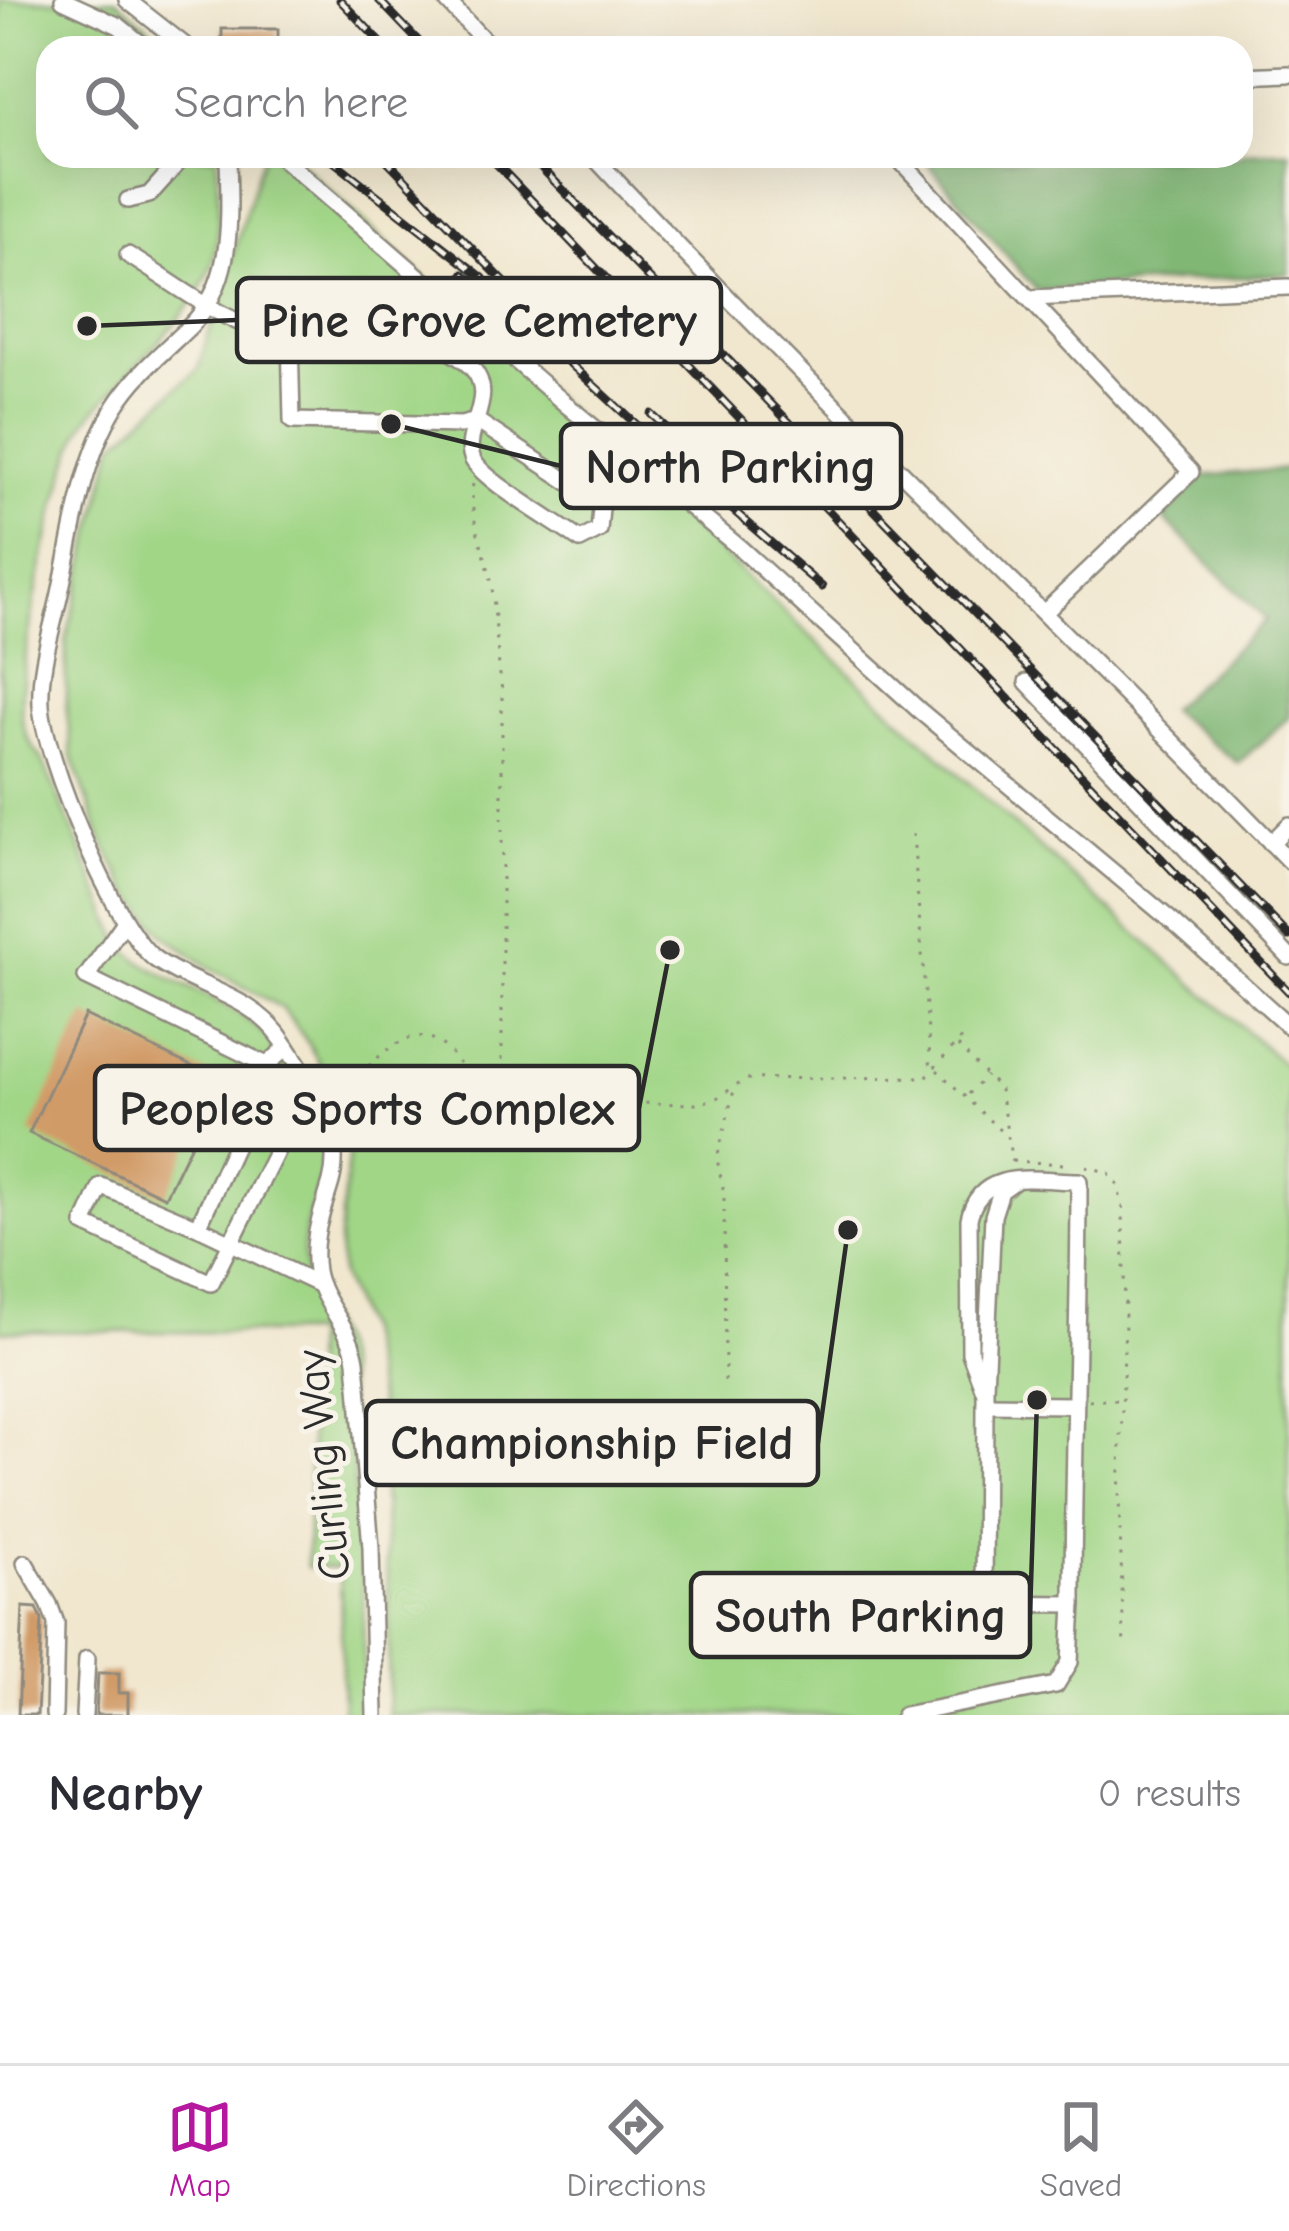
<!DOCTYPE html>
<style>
body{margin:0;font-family:"Comic Neue",sans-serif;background:#f7f7f7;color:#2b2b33}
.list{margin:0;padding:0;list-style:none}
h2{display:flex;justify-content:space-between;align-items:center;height:156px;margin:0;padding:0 48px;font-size:51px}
h2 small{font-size:39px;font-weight:400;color:#7c7c81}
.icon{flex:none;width:66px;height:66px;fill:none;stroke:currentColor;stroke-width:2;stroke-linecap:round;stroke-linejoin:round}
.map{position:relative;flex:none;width:1289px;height:1715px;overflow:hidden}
.search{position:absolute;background:#fff;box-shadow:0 12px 48px #0002;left:36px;right:36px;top:36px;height:132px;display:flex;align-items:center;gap:30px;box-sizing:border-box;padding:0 42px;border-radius:36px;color:#7c7c81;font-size:45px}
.sheet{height:348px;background:#fff}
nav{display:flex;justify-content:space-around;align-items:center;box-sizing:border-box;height:168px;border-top:3px solid #e1e1e2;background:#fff;font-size:33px;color:#7c7c81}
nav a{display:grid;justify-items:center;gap:6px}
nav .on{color:#b5179e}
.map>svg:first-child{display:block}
.green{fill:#a1d687;stroke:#668059;stroke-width:3}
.forest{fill:#80b774;stroke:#567150;stroke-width:3}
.building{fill:#d19b68}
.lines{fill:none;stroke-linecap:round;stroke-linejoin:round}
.minor-casing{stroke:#8e897d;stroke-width:20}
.path{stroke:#8e897d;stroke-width:3;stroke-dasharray:3 9;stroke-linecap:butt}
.minor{stroke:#fff;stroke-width:15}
.rail-casing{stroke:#2b2b2b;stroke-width:9}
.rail{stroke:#f7f3e8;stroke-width:4.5;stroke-dasharray:14;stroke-linecap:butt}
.labels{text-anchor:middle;stroke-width:10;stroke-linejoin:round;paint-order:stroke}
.street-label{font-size:45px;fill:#2b2b2b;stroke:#f7f3e8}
.leader{fill:none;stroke:#2b2b2b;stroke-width:4.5}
.callout-dot{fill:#2b2b2b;stroke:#f7f3e8;stroke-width:4.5}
.callout{fill:#f7f3e8;stroke:#2b2b2b;stroke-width:4.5}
.callout-label{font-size:48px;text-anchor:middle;font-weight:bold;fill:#2b2b2b}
</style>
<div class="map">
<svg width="1289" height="1715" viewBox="0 0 1289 1715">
<rect width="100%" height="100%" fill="#f7f3e8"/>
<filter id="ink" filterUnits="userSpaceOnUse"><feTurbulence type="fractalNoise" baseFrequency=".00833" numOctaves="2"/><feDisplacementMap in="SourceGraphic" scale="24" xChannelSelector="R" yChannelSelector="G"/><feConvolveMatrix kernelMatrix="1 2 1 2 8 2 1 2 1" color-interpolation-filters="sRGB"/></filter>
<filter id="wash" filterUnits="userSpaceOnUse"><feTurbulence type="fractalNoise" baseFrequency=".004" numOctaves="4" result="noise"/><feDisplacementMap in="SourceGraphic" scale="48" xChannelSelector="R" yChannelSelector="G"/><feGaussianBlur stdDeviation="2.7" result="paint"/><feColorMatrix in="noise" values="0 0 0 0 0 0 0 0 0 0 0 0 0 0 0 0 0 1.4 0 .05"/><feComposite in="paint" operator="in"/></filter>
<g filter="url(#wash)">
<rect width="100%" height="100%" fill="#f1e7cf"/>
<g class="green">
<path d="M0,0H116L173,48H48V156H217C217,193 224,240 208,275C187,318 147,352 116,388C106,399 93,410 85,423C58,469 16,666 22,719C25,736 32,746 42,759L122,946C160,983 217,992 256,1027C290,1057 329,1131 321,1176C316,1204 300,1228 304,1257C308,1299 338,1329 345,1369L363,1589L364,1715H343L340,1568L307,1567L313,1333L0,1331Z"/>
<path d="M263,156H293L1011,822L1289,1069V1715H388L389,1618L379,1403L364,1331L341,1276L339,1238L351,1135L341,1102L307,1041L282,1008L207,966L163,934L126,887L101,838L72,756L66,703V641L114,445L198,369Z"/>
</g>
<g class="forest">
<path d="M1289,151V274L1037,291L925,160L1241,156V152Z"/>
<path d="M1289,469V717L1238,763L1169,710L1266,620L1164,519L1202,476Z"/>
</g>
<g id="blocks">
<g class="building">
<rect x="222" y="29" width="56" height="19"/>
<path d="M85,1015L222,1081L165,1197L29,1133Z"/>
<path d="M23,1607L37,1608L42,1620L37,1715H18Z"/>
<path d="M98,1673H119V1693H128V1715H96Z"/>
</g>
</g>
</g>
<g filter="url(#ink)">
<use href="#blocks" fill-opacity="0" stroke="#8e897d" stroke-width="3"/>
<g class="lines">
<g class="minor-casing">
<g id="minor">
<path d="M63,0L119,26L146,48"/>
<path d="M127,0L188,48"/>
<path d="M446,0L491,48"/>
<path d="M1241,76L1289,74"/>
<path d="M228,156C229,216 236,282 189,327C162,353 135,375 115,407C81,463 73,534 59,598C51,633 39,669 41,705C44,756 115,929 155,959C197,989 253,995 283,1041C310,1082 345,1131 331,1182C322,1213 311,1238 316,1271C322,1304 351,1327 356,1361L371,1548L375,1715"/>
<path d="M280,156L569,407L740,548L920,711L1174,923L1289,1026"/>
<path d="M593,156C818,398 1060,623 1289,861"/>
<path d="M896,156L1191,472L1045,612"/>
<path d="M128,200L149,195L184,156"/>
<path d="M128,255C178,285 231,331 290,336L426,339L433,341C445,349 462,357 472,368C499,398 460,432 473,460C485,482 557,523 580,540L599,530L601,509L596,500L477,421L461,425L292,421L290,336"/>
<path d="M1030,298L1289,287"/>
<path d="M1027,682L1289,957"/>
<path d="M1271,843L1289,825"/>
<path d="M124,923L86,977L267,1065"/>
<path d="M287,1047L267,1065L264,1082L198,1227L320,1285"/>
<path d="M198,1227L101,1186L84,1224L211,1283L286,1132L282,1109L264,1082"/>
<path d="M985,1393L970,1353L969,1219C980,1166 1036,1181 1079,1181C1079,1323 1073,1463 1073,1604L984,1603L985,1404V1388L993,1216L1001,1191L1015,1181"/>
<path d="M985,1404L1075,1405"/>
<path d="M25,1563L49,1604L56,1623L54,1715"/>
<path d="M84,1715L87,1659"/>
<path d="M904,1715L1056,1685L1070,1662L1073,1604"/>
</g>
</g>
<g class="path">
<path d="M248,343L273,352"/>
<path d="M473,484C468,521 487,551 492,587C496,622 497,656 502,691V1101"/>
<path d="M913,834L931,1072"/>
<path d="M958,1046L1000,1090L1008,1138"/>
<path d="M937,1070L1008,1138L1012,1162"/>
<path d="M968,1094L986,1076"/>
<path d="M332,1097C356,1082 375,1055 400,1042C450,1016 462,1089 499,1101L696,1104L715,1099L747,1079L926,1077L965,1034"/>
<path d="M1012,1161L1064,1164"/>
<path d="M1086,1166L1109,1173L1117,1184L1123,1208L1125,1321L1119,1497L1124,1649"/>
<path d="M725,1381L724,1193L717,1159L735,1086"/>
<path d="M1089,1400H1121"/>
</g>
<use href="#minor" class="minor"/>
<g class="rail-casing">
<g id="rail">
<path d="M340,0L386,48"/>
<path d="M379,0L425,48"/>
<path d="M327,156L483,278"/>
<path d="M383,156L533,312"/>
<path d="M489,156L1289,992"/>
<path d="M530,156L1289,936"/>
<path d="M463,274L551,346L675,460L822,587"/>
<path d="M651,414L684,444"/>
</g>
</g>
<use href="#rail" class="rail"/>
</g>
</g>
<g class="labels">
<g class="street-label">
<text transform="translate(322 1465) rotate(-96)" y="16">Curling Way</text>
</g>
</g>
<path class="leader" d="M87 326L237 320M391 424L561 466M670 950L639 1108M848 1230L818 1443M1037 1400L1030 1615"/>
<g class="callout-dot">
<circle cx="87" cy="326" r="12"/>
<circle cx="391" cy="424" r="12"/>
<circle cx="670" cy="950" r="12"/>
<circle cx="848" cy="1230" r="12"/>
<circle cx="1037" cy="1400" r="12"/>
</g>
<g class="callout">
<rect x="237" y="278" width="484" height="84" rx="12"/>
<rect x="561" y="424" width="340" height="84" rx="12"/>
<rect x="95" y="1066" width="544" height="84" rx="12"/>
<rect x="366" y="1401" width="452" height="84" rx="12"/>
<rect x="691" y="1573" width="339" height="84" rx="12"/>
</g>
<g class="callout-label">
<text x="479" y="337">Pine Grove Cemetery</text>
<text x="731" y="483">North Parking</text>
<text x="367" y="1125">Peoples Sports Complex</text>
<text x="592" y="1459">Championship Field</text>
<text x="861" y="1632">South Parking</text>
</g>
</svg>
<div class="search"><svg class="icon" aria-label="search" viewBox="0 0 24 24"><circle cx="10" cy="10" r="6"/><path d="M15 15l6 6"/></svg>Search here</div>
</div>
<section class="sheet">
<h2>Nearby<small>0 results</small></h2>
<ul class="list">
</ul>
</section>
<nav>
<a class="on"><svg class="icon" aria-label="map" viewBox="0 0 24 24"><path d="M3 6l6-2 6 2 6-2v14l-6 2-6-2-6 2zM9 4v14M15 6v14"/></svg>Map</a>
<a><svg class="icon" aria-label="directions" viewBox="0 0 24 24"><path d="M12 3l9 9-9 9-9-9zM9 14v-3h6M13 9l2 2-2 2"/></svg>Directions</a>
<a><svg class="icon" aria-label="saved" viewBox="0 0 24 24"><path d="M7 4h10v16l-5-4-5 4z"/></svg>Saved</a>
</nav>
